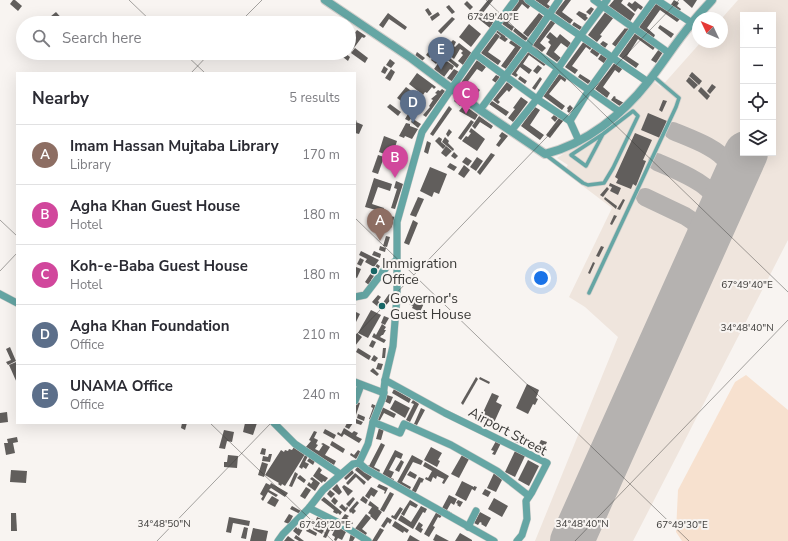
<!DOCTYPE html>
<meta charset="utf-8">
<style>
body{margin:0;font-family:"Nunito Sans",sans-serif;background:#f2f2f3;color:#2b2b33}
.controls{position:absolute;right:12px;top:12px;display:grid;overflow:hidden;border-radius:0px;box-shadow:0 4px 16px #0002}
.controls button{width:36px;height:36px;display:grid;place-items:center;padding:0;border:0;border-bottom:1px solid #e1e1e2;background:#fff;color:#2b2b33;font:20px sans-serif}
.compass{position:absolute;left:692px;top:12px;width:36px;height:36px;border-radius:50%;background:#fff;box-shadow:0 4px 16px #0002;rotate:314deg}
.you{position:absolute;left:541px;top:278px;width:14px;height:14px;margin:-10px;border:3px solid #fff;border-radius:50%;background:#1a73e8;box-shadow:0 0 0 6px #1a73e833}
.badge{display:grid;place-items:center;width:26px;height:26px;border-radius:50%;background:#176665;color:#fff;font-size:13px;font-weight:700}
.pin{position:absolute;translate:-50% -33px;filter:drop-shadow(0 1px 2px #0008)}
.pin::after{content:'';position:absolute;top:21px;width:14px;height:12px;background:inherit;clip-path:polygon(0 0,100% 0,50% 100%)}
.list{margin:0;padding:0;list-style:none}
h2{display:flex;justify-content:space-between;align-items:center;height:52px;margin:0;padding:0 16px;font-size:17px}
h2 small{font-size:13px;font-weight:400;color:#7c7c81}
.list li{display:grid;grid-template-columns:26px 1fr auto;gap:12px;align-items:center;box-sizing:border-box;height:60px;padding:0 16px;border-top:1px solid #e1e1e2}
.list b{display:block;font-size:15px;white-space:nowrap}
.list p{margin:0;font-size:13px;white-space:nowrap;color:#7c7c81}
.list em{font-size:13px;font-style:normal;color:#7c7c81}
.icon{flex:none;width:22px;height:22px;fill:none;stroke:currentColor;stroke-width:2;stroke-linecap:round;stroke-linejoin:round}
.map{position:relative;flex:none;width:788px;height:541px;overflow:hidden}
.search{position:absolute;background:#fff;box-shadow:0 4px 16px #0002;left:16px;top:16px;width:340px;height:44px;display:flex;align-items:center;gap:10px;box-sizing:border-box;padding:0 14px;border-radius:22px;color:#7c7c81;font-size:15px}
.panel{position:absolute;background:#fff;box-shadow:0 4px 16px #0002;left:16px;top:72px;width:340px;height:352px;border-radius:0px}
.map>svg:first-child{display:block}
.built{fill:#efe5dd;fill-rule:evenodd}
.green{fill:#f7e1cf}
.lines{fill:none;stroke-linecap:round;stroke-linejoin:round}
.taxiway{stroke:#b5b2b0;stroke-width:18}
.runway{stroke:#b5b2b0;stroke-width:44}
.building{fill:#615e5c}
.service-casing{stroke:#d2cfcc;stroke-width:5}
.minor-casing{stroke:#d2cfcc;stroke-width:8}
.tertiary-casing{stroke:#d2cfcc;stroke-width:10}
.service{stroke:#65a6a4;stroke-width:3.5}
.minor{stroke:#65a6a4;stroke-width:7}
.tertiary{stroke:#65a6a4;stroke-width:8}
.ticks{fill:none;stroke:#3c3b39;stroke-width:1;stroke-opacity:0.45}
.poi-dot{fill:#176665;stroke:#f8f4f1;stroke-width:1.5}
.labels{text-anchor:middle;stroke-width:4;stroke-linejoin:round;paint-order:stroke}
.poi-label{font-size:14px;fill:#3c3b39;stroke:#f8f4f1;text-anchor:start}
.street-label{font-size:14px;fill:#3c3b39;stroke:#f8f4f1}
.ticks-label{font-size:10px;text-anchor:middle;fill:#3c3b39;stroke:#f8f4f1;stroke-width:4;stroke-linejoin:round;paint-order:stroke}
</style>
<div class="map">
<svg width="788" height="541" viewBox="0 0 788 541">
<rect width="100%" height="100%" fill="#f8f4f1"/>
<path class="built" d="M738,0H788V240L633,541H535L618,337L585,307L569,297L612,208L563,171L568,165L557,158L589,137L653,81L661,87L701,42H722V18ZM743,15H773V153H743Z"/>
<path class="green" d="M746,375L788,410V541H682L676,532L678,490L735,382Z"/>
<g class="lines">
<g class="taxiway">
<path d="M673,131C689,138 717,147 727,162C732,169 731,179 731,187"/>
<path d="M657,162C671,168 704,181 712,194C716,201 716,209 717,218"/>
<path d="M645,197L685,216L694,222L702,236V250"/>
</g>
<path class="runway" d="M572,541L746,153"/>
</g>
<g class="building">
<path d="M13,0H15L22,6L18,11L10,4Z"/>
<path d="M488,0H493L482,14L494,23L490,28L475,16Z"/>
<path d="M518,0H523L531,5L528,9L522,4L508,23L514,27L512,31L501,23Z"/>
<path d="M535,0H550L547,4L551,7L549,10Z"/>
<path d="M565,0H571L562,12L573,20L570,24L555,13Z"/>
<path d="M614,0H623L621,3L635,14L629,23L608,7Z"/>
<path d="M674,0L679,3L677,6L681,9L679,12L670,6Z"/>
<path d="M683,0H697L692,8Z"/>
<path d="M467,1L473,7L470,10L464,4Z"/>
<path d="M635,1L643,7L641,10L638,8L635,12L627,5L629,2L632,4Z"/>
<path d="M657,2L680,19L677,22L660,10L647,28L655,35L653,39L638,28Z"/>
<path d="M449,5L455,12L452,14L446,7Z"/>
<path d="M591,7L594,9L590,15L586,12Z"/>
<path d="M428,8L432,14L429,16L425,10Z"/>
<path d="M579,11L587,15L586,16L588,18L585,21L576,14Z"/>
<path d="M606,11L614,17L600,35L602,36L597,42L588,35Z"/>
<path d="M56,12L65,22L64,23H47L45,21Z"/>
<path d="M438,12L440,15L432,21L430,17Z"/>
<path d="M388,13L407,27L405,30L389,19L383,28L379,25Z"/>
<path d="M539,13L544,17L528,37L523,33Z"/>
<path d="M452,17L455,19L441,34L438,31Z"/>
<path d="M552,19L556,22L540,43L546,48L542,52L533,45Z"/>
<path d="M574,22L582,27L580,30L572,25Z"/>
<path d="M469,24L481,34L471,47L459,37Z"/>
<path d="M660,25L674,34L671,38L658,28Z"/>
<path d="M628,27L630,29L616,47L612,44L625,28L626,29Z"/>
<path d="M515,28L528,38L525,41L513,31Z"/>
<path d="M498,29L506,35L505,37L508,39L505,42L499,38L501,36L496,32Z"/>
<path d="M357,30L366,36L364,38L362,37L351,52L349,51V41Z"/>
<path d="M550,32L557,38L560,34L572,44L568,48L561,43L554,52L561,58L557,62L546,54L551,45L548,42L550,40L546,37Z"/>
<path d="M636,32L656,46L653,50L638,39L627,56L639,64L636,68L619,56Z"/>
<path d="M496,33L500,36L488,52L501,61L498,65L481,53Z"/>
<path d="M512,39L522,46L506,69L501,66L515,47L509,43Z"/>
<path d="M446,40L450,43L453,40L456,42L454,46L455,47L459,43L473,54L463,65L458,61L463,55L461,53L463,51L460,49L454,59L449,55L451,53L448,51L450,49L443,44Z"/>
<path d="M584,41L592,47L590,50L586,47L572,66L578,70L575,74L565,67Z"/>
<path d="M603,41L608,44L605,48L600,44Z"/>
<path d="M443,45L448,49L436,64L431,60Z"/>
<path d="M432,47L436,50L430,58L426,55Z"/>
<path d="M593,47L601,52L597,57L590,52Z"/>
<path d="M355,48L368,58L365,63L351,53Z"/>
<path d="M659,49L663,52L656,63L651,60Z"/>
<path d="M529,51L546,64L544,66L529,55L523,64L532,70L529,74L520,67L516,73L518,75L516,77L511,74Z"/>
<path d="M417,52L425,58L422,61L415,56Z"/>
<path d="M340,53H345L350,57L348,61L339,54Z"/>
<path d="M602,53L609,58L605,64L598,59Z"/>
<path d="M446,55L459,65L457,68L444,57Z"/>
<path d="M390,59L395,63L391,68L386,65Z"/>
<path d="M445,60L454,66L452,70L450,69L444,77L434,69L439,62L442,64Z"/>
<path d="M477,60L486,67L482,72L477,69L468,81L480,90L476,96L460,84Z"/>
<path d="M615,62L623,68L619,73L615,70L603,87L610,93L607,98L595,89Z"/>
<path d="M538,65L542,68L537,74L533,71Z"/>
<path d="M384,66L388,69L385,74L381,72Z"/>
<path d="M391,69L395,72L390,81L385,78Z"/>
<path d="M454,69L459,72L453,82L447,78Z"/>
<path d="M692,72L702,81L699,85L689,76Z"/>
<path d="M417,73L436,87L434,89L432,87L427,93L425,92L423,95L409,84Z"/>
<path d="M560,73L567,78L565,82L561,79L549,94L565,106L562,110L543,96Z"/>
<path d="M580,74L591,81L588,84L578,77Z"/>
<path d="M496,75L500,77L496,83L492,80Z"/>
<path d="M520,76L527,81L525,84L518,79Z"/>
<path d="M540,77L542,79L535,90L532,88Z"/>
<path d="M689,77L698,85L694,89L686,81Z"/>
<path d="M507,82L513,87L509,92L507,90L498,100L500,102L498,104L493,100Z"/>
<path d="M712,84L716,87L710,94L707,91Z"/>
<path d="M406,87L422,99L411,114L401,107L404,103L397,98Z"/>
<path d="M701,87L710,96L707,100L698,91Z"/>
<path d="M442,89L445,91L426,117L423,115L430,107L429,106L433,100L431,99L437,94L435,93L438,90L440,91Z"/>
<path d="M614,96L616,97L615,98L624,103L621,107L611,100Z"/>
<path d="M521,97L528,102L513,122L508,118L515,109L513,108Z"/>
<path d="M456,98L462,104L460,106L454,101Z"/>
<path d="M663,100L667,101L662,112L659,110Z"/>
<path d="M492,101L509,112L506,116L489,104Z"/>
<path d="M390,104L401,112L398,116L387,107Z"/>
<path d="M464,105L478,115L475,120L459,111Z"/>
<path d="M570,105L573,108L569,113L567,111L568,110L567,108Z"/>
<path d="M449,106L452,109L433,136L430,134Z"/>
<path d="M535,107L540,110L530,125L544,135L540,140L521,126Z"/>
<path d="M648,113L667,121L660,138L641,130Z"/>
<path d="M408,114L412,117L409,121L405,119Z"/>
<path d="M554,115L558,118L555,122L551,118Z"/>
<path d="M479,116L493,126L491,129L480,122L475,129L472,126Z"/>
<path d="M559,118L563,121L550,138L546,135Z"/>
<path d="M413,119L421,124L418,128L411,122Z"/>
<path d="M355,120L357,121L356,122L363,125L359,134L355,133Z"/>
<path d="M471,120L474,122L461,140L458,138Z"/>
<path d="M406,123L410,124V126L418,129L412,139L405,136L404,138L399,136Z"/>
<path d="M471,128L485,139L477,151L462,141L466,136L468,137L471,133L469,132Z"/>
<path d="M449,129L452,132L448,137L446,134Z"/>
<path d="M502,132L508,136L499,147L496,145L501,138L499,136Z"/>
<path d="M635,133L652,140L643,160L646,161L636,186L633,184L631,189L616,183L618,179L615,177Z"/>
<path d="M384,136L397,141L392,157L379,152Z"/>
<path d="M439,137L442,139L441,142L446,146L443,149L435,141Z"/>
<path d="M445,137L449,141L448,143L454,149L453,151L442,142Z"/>
<path d="M427,141L431,143L428,154L424,152Z"/>
<path d="M446,146L452,151L446,157L441,153Z"/>
<path d="M454,152L458,156L455,159L451,156Z"/>
<path d="M491,153L495,155L480,175L477,172Z"/>
<path d="M378,155L384,157L378,174L372,172Z"/>
<path d="M466,157L472,161L468,166L462,162Z"/>
<path d="M477,157L483,161L476,171L470,167Z"/>
<path d="M450,163L457,167L454,171L447,167Z"/>
<path d="M464,165L470,170L464,178L458,174Z"/>
<path d="M430,167L447,174L439,194L434,192L432,197L420,191Z"/>
<path d="M374,178L392,184L390,191L378,187L372,204L384,208L383,212L365,207Z"/>
<path d="M396,181L403,184L395,209L391,208L397,189L394,188Z"/>
<path d="M610,183L621,188L618,195L610,191L612,187L609,186Z"/>
<path d="M607,187L609,189L603,197L600,195Z"/>
<path d="M418,197L424,199L416,217L410,215Z"/>
<path d="M605,197L617,206L616,209L604,199Z"/>
<path d="M623,199L625,200L620,210L617,209Z"/>
<path d="M614,215L617,216L612,225L610,224Z"/>
<path d="M390,216L395,217L391,228L386,227Z"/>
<path d="M413,220L418,223L409,245L404,243Z"/>
<path d="M386,236L390,237L387,247L383,246Z"/>
<path d="M380,246L386,248L385,252L379,250Z"/>
<path d="M601,246L604,247L599,257L596,256Z"/>
<path d="M361,251L379,260L374,267L365,262L367,259L359,255Z"/>
<path d="M374,251L381,254L380,258L372,255Z"/>
<path d="M360,258L364,260L361,266L357,264Z"/>
<path d="M593,262L595,263L590,274L588,273Z"/>
<path d="M377,264L380,266L372,279H371L372,280L369,285L365,282Z"/>
<path d="M356,267L361,269L357,278L355,277Z"/>
<path d="M389,294L393,297L382,310L372,302L378,295L381,297L378,301L382,304Z"/>
<path d="M413,295L425,301L420,312L412,308L413,306L409,304Z"/>
<path d="M371,310L381,315L368,338L358,333Z"/>
<path d="M356,312L360,314L355,324V314Z"/>
<path d="M384,316L389,318L385,325L381,323Z"/>
<path d="M382,324L386,327L384,330H386L383,335H382L380,337L386,340L384,343L372,337L374,333L376,335Z"/>
<path d="M357,333L362,337L355,346V337Z"/>
<path d="M372,340L376,342L373,348L369,346Z"/>
<path d="M10,347L16,361L8,365L6,362L11,360L6,349Z"/>
<path d="M358,348L371,356L369,360L356,352Z"/>
<path d="M383,348H386L385,358H382Z"/>
<path d="M374,355L378,358L375,362L371,360Z"/>
<path d="M16,362L17,365V383L9,365Z"/>
<path d="M378,363L383,364L381,370L376,369Z"/>
<path d="M373,368L379,374L377,376L370,371Z"/>
<path d="M476,377L478,379L463,405L461,403Z"/>
<path d="M480,377L490,382L489,384L479,379Z"/>
<path d="M527,384L539,390L536,398L538,399L535,405L533,404L528,414L516,408Z"/>
<path d="M394,389L411,399L409,403L392,393Z"/>
<path d="M492,393L499,396L496,402L502,405L492,427L479,421Z"/>
<path d="M387,395L393,397L390,404L384,401Z"/>
<path d="M395,400L410,408L405,418L390,409Z"/>
<path d="M413,400L419,404L410,422L406,420L414,404L411,403Z"/>
<path d="M357,402L360,403L355,418V407Z"/>
<path d="M372,404L377,406L372,420L369,419L373,408L371,407Z"/>
<path d="M382,407L396,414L394,418L384,413L379,422L375,420Z"/>
<path d="M421,408L425,410L417,425L414,424Z"/>
<path d="M7,412L8,422L0,423V413Z"/>
<path d="M358,414L365,417L364,421L357,418Z"/>
<path d="M356,419L363,422L361,425L355,423Z"/>
<path d="M182,423H187L185,430L181,428Z"/>
<path d="M245,423H257L253,435L243,432Z"/>
<path d="M347,423H353L349,429L345,427Z"/>
<path d="M344,428L352,433L354,431L358,433L356,436L362,439L359,443L344,434L342,437L337,434L338,432L341,434Z"/>
<path d="M379,428L384,429L381,440L376,439Z"/>
<path d="M325,429L336,435L334,439L323,433Z"/>
<path d="M224,430L234,432L232,442L227,441L225,449L219,448Z"/>
<path d="M314,431L317,432L314,438L318,440L316,444L318,445L315,449L319,451L323,445L321,444L323,443L330,447L325,455L336,461L334,465L305,448L311,441L309,440Z"/>
<path d="M17,437L18,442L13,443L15,453L6,455L4,443H8L7,439Z"/>
<path d="M517,437L525,441L523,445L515,442Z"/>
<path d="M541,440L547,442L542,453L536,450Z"/>
<path d="M332,441L345,449L343,453L330,445Z"/>
<path d="M496,441L501,443L495,455L492,454L494,451L491,450Z"/>
<path d="M381,443L385,445L374,467L380,470L379,473L367,467L368,465L369,466Z"/>
<path d="M294,447L305,454L285,486L282,484L281,486L278,484L279,483L265,475L281,450L284,452L285,450L288,451L289,449L292,450Z"/>
<path d="M431,447L442,453L438,460L440,461L437,467L424,460Z"/>
<path d="M262,448L266,449L265,455L260,454Z"/>
<path d="M358,450L361,452L356,459L350,455L351,453L354,455Z"/>
<path d="M395,450L403,454L401,459L396,457L389,470L394,472L391,478L394,479L393,481L382,475Z"/>
<path d="M515,451L525,456L515,477L505,472Z"/>
<path d="M269,454H272L270,462L262,461L263,456L268,457Z"/>
<path d="M228,455L238,456L237,468L224,467V462H227Z"/>
<path d="M305,455L308,456L305,462L309,464L306,469L303,467L302,469L299,467Z"/>
<path d="M412,455L423,461L421,465L413,462L402,482L411,487L409,491L396,484Z"/>
<path d="M462,455L469,459L459,478L451,474Z"/>
<path d="M310,457L315,461L313,465L307,461Z"/>
<path d="M401,460L404,462L399,472L395,470Z"/>
<path d="M528,460L539,466L529,486L518,480Z"/>
<path d="M262,462L268,464L264,477L258,475Z"/>
<path d="M425,462L449,476L444,484L442,483L444,479L437,476L436,479L433,477L431,482L425,479L426,477L428,478L432,471L423,466Z"/>
<path d="M358,466L372,477L368,481L355,470Z"/>
<path d="M319,467L322,470L320,473L328,478L325,482L323,481L322,483L313,476Z"/>
<path d="M11,470L27,471L26,483L10,482Z"/>
<path d="M352,470L354,473L346,480L344,478Z"/>
<path d="M410,471L417,475L415,479L407,475Z"/>
<path d="M295,472L298,474L292,487L289,486Z"/>
<path d="M355,473L366,482L364,485L356,477L348,485L346,483Z"/>
<path d="M494,473L503,478L496,492L487,488Z"/>
<path d="M300,475L306,480L304,483L297,478Z"/>
<path d="M312,477L320,483L315,491L307,485L309,482L311,484L313,481L310,479Z"/>
<path d="M419,477L424,479L422,483L421,482L415,494L411,492Z"/>
<path d="M462,481L474,487V486L477,487L475,491L472,489L466,501L455,495Z"/>
<path d="M266,483L270,485L271,483L288,493L285,497L271,488L269,490L278,495L276,497L268,492L263,501L261,499L263,496L260,494Z"/>
<path d="M337,484L342,492L339,495L332,489Z"/>
<path d="M379,484L388,488L385,494L384,493L385,491L377,487Z"/>
<path d="M344,485L353,491L348,496L342,487Z"/>
<path d="M306,487L311,490L305,499L300,496Z"/>
<path d="M371,487L378,491L374,497L371,495L369,499L365,496Z"/>
<path d="M485,489L491,492L488,497L482,494Z"/>
<path d="M330,490L335,494L331,498L327,494Z"/>
<path d="M390,492L394,494L384,512L380,510Z"/>
<path d="M449,495L457,499L454,505L451,503L447,510L452,513L451,515L441,510Z"/>
<path d="M272,496L279,500L275,507L267,503Z"/>
<path d="M363,496L368,500L366,504L360,500Z"/>
<path d="M324,497L342,512L340,515L338,513L337,514L333,512L334,510L321,500Z"/>
<path d="M334,497L338,501L335,505L331,501Z"/>
<path d="M353,497L355,499L349,507L346,504Z"/>
<path d="M494,498L508,506L502,517L488,509Z"/>
<path d="M410,500L418,505L416,508L410,505L404,516L401,514Z"/>
<path d="M458,500L463,502L460,507L457,505L458,504L456,503Z"/>
<path d="M357,501L359,503L354,509L356,511L353,514L351,512L350,513L349,510Z"/>
<path d="M370,501L379,508L378,509L382,512L376,521L370,516L371,515L368,513L372,507L368,505Z"/>
<path d="M342,504L346,508L347,506L348,508L345,512L339,507Z"/>
<path d="M292,506L301,511L300,514L290,509Z"/>
<path d="M421,506L427,509L425,513L423,512L413,529L398,520L401,515L411,522Z"/>
<path d="M400,507L403,509L396,520L391,517L392,515L394,516Z"/>
<path d="M437,511L443,514L440,518L438,517L433,526L435,527L429,537L424,534Z"/>
<path d="M480,512L491,518L486,527L481,524L482,523L480,522L478,525L474,523Z"/>
<path d="M11,513H16L17,531H11Z"/>
<path d="M289,514L293,516L289,524L284,522Z"/>
<path d="M345,514L349,516L347,518L353,523L350,527L340,521Z"/>
<path d="M366,514L371,518L362,529L367,533L364,538L354,530Z"/>
<path d="M229,517L250,521L249,526L233,523L231,533L226,532Z"/>
<path d="M317,517L324,520L323,523L316,520Z"/>
<path d="M387,517L392,520L390,524L388,522L384,528L381,526Z"/>
<path d="M311,519L316,521L313,526L309,523Z"/>
<path d="M395,521L409,530L407,533L404,531L403,533L392,526Z"/>
<path d="M419,522L423,525L421,528L423,529L421,533L415,529Z"/>
<path d="M323,524L326,525L322,534L313,529L314,526L320,529Z"/>
<path d="M329,524L335,527L333,531L330,530L326,538L323,537Z"/>
<path d="M244,527L248,528L246,539L241,538Z"/>
<path d="M296,527L298,529L299,527L303,529L299,536L293,531Z"/>
<path d="M339,527L346,532L342,540L338,538L336,541L334,540L335,537L332,535L335,529L337,530Z"/>
<path d="M253,528L268,531L266,541H250Z"/>
<path d="M308,528L317,533L316,536L306,531Z"/>
<path d="M380,528L384,530L377,541H372Z"/>
<path d="M351,533L356,536L353,541H349Z"/>
<path d="M460,533L472,540V541H455Z"/>
<path d="M436,534L449,541H435L433,540Z"/>
<path d="M296,535L304,541H299L294,538Z"/>
<path d="M410,535L420,541H407Z"/>
<path d="M288,536L295,541H284Z"/>
</g>
<g class="lines">
<g class="service-casing">
<g id="service">
<path d="M546,155L583,183L588,185L604,183L613,168L638,116L633,111L603,134L571,155L586,166L603,134"/>
<path d="M589,293L676,107L679,98L653,76"/>
</g>
</g>
<g class="minor-casing">
<g id="minor">
<path d="M528,0L648,82"/>
<path d="M594,0L669,53"/>
<path d="M657,0L692,23"/>
<path d="M496,25L620,112"/>
<path d="M475,54L537,99L570,121L579,141"/>
<path d="M480,110L527,47L559,0"/>
<path d="M570,121L589,90L654,0"/>
<path d="M511,131L537,99L581,35L607,0"/>
<path d="M0,294L17,303"/>
<path d="M355,297L365,295L388,265L396,261"/>
<path d="M385,380L445,413L547,463L532,492L526,501L527,519L522,535L517,541"/>
<path d="M355,382L384,393"/>
<path d="M355,401L361,385"/>
<path d="M373,422L400,433L404,424L451,445L497,471L529,496"/>
<path d="M274,423L295,444L340,474"/>
<path d="M359,463L366,469L494,541"/>
<path d="M309,508L339,523L368,541"/>
<path d="M468,527L476,511"/>
<path d="M278,541L283,534L309,508L323,490L353,464L359,463L368,444L373,422L383,397L385,380L393,346L397,296V222L422,132L475,54L515,0"/>
</g>
</g>
<g class="tertiary-casing">
<path id="tertiary" d="M325,0L411,58L480,110L545,154C586,144 623,114 648,82C663,63 676,42 692,23C698,15 705,8 712,0"/>
</g>
<use href="#service" class="service"/>
<use href="#minor" class="minor"/>
<use href="#tertiary" class="tertiary"/>
</g>
<path class="ticks" d="M129,0L153,23M486,0L788,292M239,23L262,0M184,53L205,73M191,73L210,53M355,218L689,541M0,220L17,236M0,271L17,253M355,336L679,0M210,423L333,541M157,541L271,423M575,541L788,320"/>
<g class="poi-dot">
<circle cx="374" cy="271" r="4"/>
<circle cx="382" cy="306" r="4"/>
</g>
<g class="labels">
<g class="poi-label">
<text x="382" y="268">Immigration<tspan x="382" dy="16">Office</tspan></text>
<text x="390" y="303">Governor's<tspan x="390" dy="16">Guest House</tspan></text>
</g>
<g class="street-label">
<text transform="translate(508 431) rotate(28)" y="5">Airport Street</text>
</g>
</g>
<g class="ticks-label">
<text x="493" y="20">67°49'40"E</text>
<text x="747" y="288">67°49'40"E</text>
<text x="747" y="331">34°48'40"N</text>
<text x="164" y="527">34°48'50"N</text>
<text x="582" y="527">34°48'40"N</text>
<text x="325" y="528">67°49'20"E</text>
<text x="682" y="528">67°49'30"E</text>
</g>
</svg>
<div class="controls">
<button>+</button>
<button>−</button>
<button><svg class="icon" aria-label="locate" viewBox="0 0 24 24"><circle cx="12" cy="12" r="6"/><path d="M12 2v4M12 18v4M2 12h4M18 12h4"/></svg></button>
<button><svg class="icon" aria-label="layers" viewBox="0 0 24 24"><path d="M12 4l9 5-9 5-9-5zM3 14l9 5 9-5"/></svg></button>
</div>
<svg class="compass" viewBox="-18 -18 36 36"><path d="M0-13l5 13h-10z" fill="#e53935"/><path d="M0 13l5-13h-10z" fill="#7c7c81"/></svg>
<div class="you"></div>
<div class="pin badge" style="left:380px;top:241px;background:#8d6e63">A</div>
<div class="pin badge" style="left:395px;top:178px;background:#d1479c">B</div>
<div class="pin badge" style="left:466px;top:114px;background:#d1479c">C</div>
<div class="pin badge" style="left:413px;top:123px;background:#5c6f8a">D</div>
<div class="pin badge" style="left:441px;top:70px;background:#5c6f8a">E</div>
<div class="search"><svg class="icon" aria-label="search" viewBox="0 0 24 24"><circle cx="10" cy="10" r="6"/><path d="M15 15l6 6"/></svg>Search here</div>
<section class="panel">
<h2>Nearby<small>5 results</small></h2>
<ul class="list">
<li><span class="badge" style="background:#8d6e63">A</span><div><b>Imam Hassan Mujtaba Library</b><p>Library</p></div><em>170 m</em></li>
<li><span class="badge" style="background:#d1479c">B</span><div><b>Agha Khan Guest House</b><p>Hotel</p></div><em>180 m</em></li>
<li><span class="badge" style="background:#d1479c">C</span><div><b>Koh-e-Baba Guest House</b><p>Hotel</p></div><em>180 m</em></li>
<li><span class="badge" style="background:#5c6f8a">D</span><div><b>Agha Khan Foundation</b><p>Office</p></div><em>210 m</em></li>
<li><span class="badge" style="background:#5c6f8a">E</span><div><b>UNAMA Office</b><p>Office</p></div><em>240 m</em></li>
</ul>
</section>
</div>
